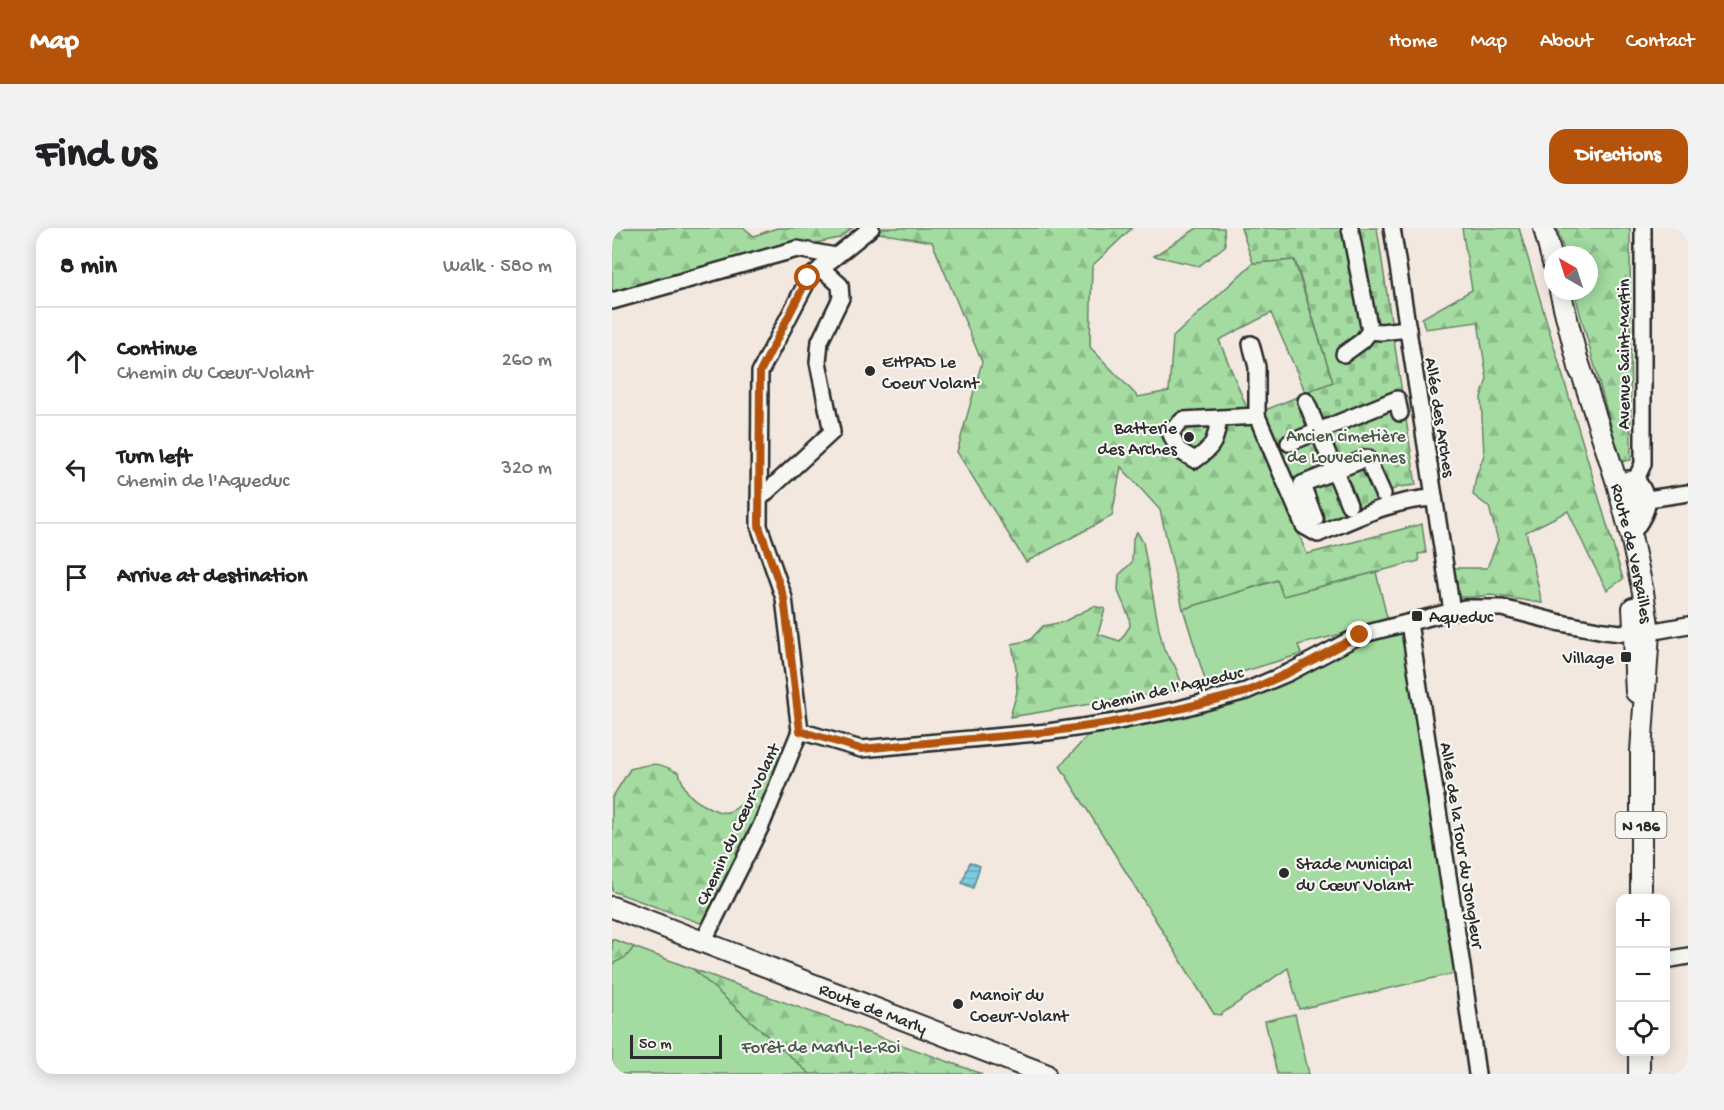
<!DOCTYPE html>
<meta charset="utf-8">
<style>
body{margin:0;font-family:"Gochi Hand",sans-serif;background:#f2f2f2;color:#202124}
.controls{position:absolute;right:18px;bottom:18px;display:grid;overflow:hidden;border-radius:12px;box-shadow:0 3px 15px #0003}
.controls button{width:54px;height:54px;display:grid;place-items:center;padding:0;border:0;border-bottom:2px solid #e0e0e0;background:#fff;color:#202124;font:30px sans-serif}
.compass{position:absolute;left:932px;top:18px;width:54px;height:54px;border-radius:50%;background:#fff;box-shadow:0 3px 15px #0003;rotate:321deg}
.scale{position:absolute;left:18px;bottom:15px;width:92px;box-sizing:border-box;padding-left:6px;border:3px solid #2b2b2b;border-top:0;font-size:16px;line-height:21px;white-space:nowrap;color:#2b2b2b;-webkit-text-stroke:4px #f6f6f2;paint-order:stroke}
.stop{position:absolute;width:18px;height:18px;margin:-14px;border:4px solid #b45309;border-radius:50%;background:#fff}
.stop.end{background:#b45309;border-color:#fff;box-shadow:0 2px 6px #0008}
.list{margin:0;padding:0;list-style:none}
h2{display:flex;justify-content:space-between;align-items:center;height:78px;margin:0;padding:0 24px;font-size:26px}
h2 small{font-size:20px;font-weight:400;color:#757577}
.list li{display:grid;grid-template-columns:39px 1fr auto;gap:18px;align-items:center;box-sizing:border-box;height:108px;padding:0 24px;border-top:2px solid #e0e0e0}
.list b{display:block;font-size:22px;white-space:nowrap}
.list p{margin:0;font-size:20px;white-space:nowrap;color:#757577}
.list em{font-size:20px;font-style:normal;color:#757577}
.icon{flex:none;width:33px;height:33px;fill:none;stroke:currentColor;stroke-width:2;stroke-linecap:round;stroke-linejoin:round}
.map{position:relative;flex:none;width:1076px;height:846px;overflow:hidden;border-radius:18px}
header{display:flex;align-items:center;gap:36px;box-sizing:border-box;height:84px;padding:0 30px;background:#b45309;color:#fff}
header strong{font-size:28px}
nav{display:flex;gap:33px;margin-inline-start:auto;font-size:21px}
.intro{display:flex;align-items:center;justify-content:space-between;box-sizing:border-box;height:144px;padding:0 36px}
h1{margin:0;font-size:42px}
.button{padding:15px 27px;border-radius:18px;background:#b45309;color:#fff;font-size:21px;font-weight:700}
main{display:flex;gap:36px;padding:0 36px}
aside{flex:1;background:#fff;border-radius:18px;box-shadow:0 3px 15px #0003}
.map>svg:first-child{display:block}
.green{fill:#a3dba0;stroke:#678366;stroke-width:1.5}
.forest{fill:url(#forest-firs);stroke:#678366;stroke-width:1.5}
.cemetery{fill:url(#cemetery-stones);stroke:#678366;stroke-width:1.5}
.water{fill:url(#water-rules);stroke:#5c8a95;stroke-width:1.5}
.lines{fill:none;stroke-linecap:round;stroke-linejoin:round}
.minor-casing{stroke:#2b2b2b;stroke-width:20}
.major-casing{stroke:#2b2b2b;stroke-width:24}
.minor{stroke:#f6f6f2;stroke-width:15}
.major{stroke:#f6f6f2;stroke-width:20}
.route{stroke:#b45309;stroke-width:8}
.poi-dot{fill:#2b2b2b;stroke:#f6f6f2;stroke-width:2}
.labels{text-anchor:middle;stroke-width:4.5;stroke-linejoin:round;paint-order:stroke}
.shield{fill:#f6f6f2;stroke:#686867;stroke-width:1.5}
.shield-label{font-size:16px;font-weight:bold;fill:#2b2b2b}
.street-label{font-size:18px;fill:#2b2b2b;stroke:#f6f6f2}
.poi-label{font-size:18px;fill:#2b2b2b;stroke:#f6f6f2;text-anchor:start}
.park-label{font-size:18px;fill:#495748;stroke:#f6f6f2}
</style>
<header>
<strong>Map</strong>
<nav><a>Home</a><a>Map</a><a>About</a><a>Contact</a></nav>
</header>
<div class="intro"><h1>Find us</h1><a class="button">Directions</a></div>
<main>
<aside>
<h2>8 min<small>Walk · 580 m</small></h2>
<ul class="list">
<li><svg class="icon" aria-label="ahead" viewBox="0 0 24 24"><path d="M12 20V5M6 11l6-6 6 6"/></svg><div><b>Continue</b><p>Chemin du Cœur-Volant</p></div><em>260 m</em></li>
<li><svg class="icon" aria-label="left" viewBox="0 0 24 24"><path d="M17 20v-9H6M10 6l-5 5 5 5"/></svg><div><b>Turn left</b><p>Chemin de l'Aqueduc</p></div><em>320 m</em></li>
<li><svg class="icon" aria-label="arrive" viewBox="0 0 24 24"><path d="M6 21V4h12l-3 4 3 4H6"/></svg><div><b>Arrive at destination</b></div></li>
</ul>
</aside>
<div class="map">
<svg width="1076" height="846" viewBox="0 0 1076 846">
<defs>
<pattern id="forest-firs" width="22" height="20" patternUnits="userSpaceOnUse" patternTransform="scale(1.5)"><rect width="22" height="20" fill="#a3dba0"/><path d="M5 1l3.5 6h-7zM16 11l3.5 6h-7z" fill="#8cbc8a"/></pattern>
<pattern id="cemetery-stones" width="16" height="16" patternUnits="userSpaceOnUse" patternTransform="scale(1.5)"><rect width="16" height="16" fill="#a3dba0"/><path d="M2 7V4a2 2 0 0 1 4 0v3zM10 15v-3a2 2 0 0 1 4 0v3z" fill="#8cbc8a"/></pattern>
<pattern id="water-rules" width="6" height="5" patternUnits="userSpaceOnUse" patternTransform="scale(1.5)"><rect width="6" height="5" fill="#7dcadc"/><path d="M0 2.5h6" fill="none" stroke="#67a4b3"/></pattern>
</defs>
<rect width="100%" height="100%" fill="#f2e8df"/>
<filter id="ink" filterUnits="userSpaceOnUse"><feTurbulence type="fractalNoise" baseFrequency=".0167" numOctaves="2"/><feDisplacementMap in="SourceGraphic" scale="12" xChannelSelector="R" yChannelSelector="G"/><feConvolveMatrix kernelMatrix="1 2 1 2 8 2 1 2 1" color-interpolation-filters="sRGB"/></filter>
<g filter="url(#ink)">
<g class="green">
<path d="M764,344L776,394L686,417L689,426L594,455L571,381L666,352L671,368Z"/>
<path d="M785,404L793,411L844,745L687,781L676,740L608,787L602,786L448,538L479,504L561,488L746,414Z"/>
<path d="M0,711L81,741L198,846H0Z"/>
<path d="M683,786L697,846H665L653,793Z"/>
</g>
<g class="forest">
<path d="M0,0H132L142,8L165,0H240L227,10L204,15L175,16L0,67Z"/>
<path d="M270,0H520L480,38L478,119L526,169L557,163L561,109L641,35L682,32L721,154L694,165L659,85L607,112L695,326L810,296L814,325L806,326L807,333L671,368L665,352L571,381L548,282L509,239L500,288L414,334L345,224L370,134L320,14L266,5Z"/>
<path d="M585,0H612L613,18L587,38L542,28Z"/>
<path d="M850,0H907L1011,351L995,362L977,328L956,283L914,304L930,375L878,367L864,369H845L837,340H875L886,312L877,279L861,267L864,249L872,227L869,169L875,151L866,94L813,101L810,90L860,62Z"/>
<path d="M945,0H1018L1019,232L1009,234L962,63H977V27H953Z"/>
<path d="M525,304L531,314L547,401L552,422L563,438L572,461L398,489L405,464L404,440L400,416L418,412L431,398L451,394L482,378L493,381L486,406L508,413L518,398L517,389L506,363L507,347L520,334L521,310Z"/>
<path d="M179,517L144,599L97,689L88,695L0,663V570L18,541C43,535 44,533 67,545C73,563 78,571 96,579C103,582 111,587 119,583C138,575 156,536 165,519Z"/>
<path d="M0,711L22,719L14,729L0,736Z"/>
<path d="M81,741L370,846H198Z"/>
</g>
<path class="cemetery" d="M629,0H765L804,257L787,259L777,263L778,267L706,296L694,292L651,183L721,154L683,32L641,35Z"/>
<path class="water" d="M358,634L368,638L361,660L350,655Z"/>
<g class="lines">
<g class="minor-casing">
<g id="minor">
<path d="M738,0L758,103L769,104L796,101"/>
<path d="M780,0L840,383"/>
<path d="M0,73L185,21L223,28"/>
<path d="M732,126L750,113L758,103"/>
<path d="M694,173L737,277"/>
<path d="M645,188L692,298L706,306C745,290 779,272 822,270"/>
<path d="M607,190C604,212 602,219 583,232L566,222L558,204L571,192L645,188V139L639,116"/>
<path d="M677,215L785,171L788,185"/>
<path d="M1016,251L1028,293"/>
<path d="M1024,251L1031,236V0"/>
<path d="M147,271L220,204L206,134L208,113L229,70L228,57L209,40"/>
<path d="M1036,271L1076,265"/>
<path d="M703,291L690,256L755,230L771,266"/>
<path d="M1019,308C1033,284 1044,277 1024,251"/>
<path d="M797,395L850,738L865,846"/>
<path d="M188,503L249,521L436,504L497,495L567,481L634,463L678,444L748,407L853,380H890L949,395L992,403L1009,405L1037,404L1076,397"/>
<path d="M91,714L149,598L188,503L172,370L147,298L148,144L197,50L259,0"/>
<path d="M1054,732L1076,728"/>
</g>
</g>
<g class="major-casing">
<g id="major">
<path d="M932,0L941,35"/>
<path d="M948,63L968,143"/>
<path id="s1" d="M966,133L1005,255L1019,308L1031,364L1037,404L1029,524V670"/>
<path d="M1021,380C1023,408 1022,436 1024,464"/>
<path id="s2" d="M0,679L433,846"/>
<path d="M1027,846V824"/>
</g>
</g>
<use href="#minor" class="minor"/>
<use href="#major" class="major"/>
</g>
</g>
<g class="lines" filter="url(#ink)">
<path class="route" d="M196,50L148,144L147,298L172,370L188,503L249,521L436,504L497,495L567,481L634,464L678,444L748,407"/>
</g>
<g class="poi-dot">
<circle cx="258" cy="143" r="6"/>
<circle cx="577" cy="209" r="6"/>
<rect x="799" y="382" width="12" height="12" rx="3"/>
<rect x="1008" y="423" width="12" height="12" rx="3"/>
<circle cx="672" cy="645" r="6"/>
<circle cx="346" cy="776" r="6"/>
</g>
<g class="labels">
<rect class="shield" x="1003.5" y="584" width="51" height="26" rx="4.5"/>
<g class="shield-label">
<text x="1029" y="603">N 186</text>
</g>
<g class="street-label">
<text transform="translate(1011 126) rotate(-90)" y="6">Avenue Saint-Martin</text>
<text transform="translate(829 189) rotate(81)" y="6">Allée des Arches</text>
<text dy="6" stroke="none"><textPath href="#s1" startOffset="200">Route de Versailles</textPath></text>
<text transform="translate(555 460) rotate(-13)" y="6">Chemin de l'Aqueduc</text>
<text transform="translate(125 596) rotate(-65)" y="6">Chemin du Cœur-Volant</text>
<text transform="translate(851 617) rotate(81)" y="6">Allée de la Tour du Jongleur</text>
<text dy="6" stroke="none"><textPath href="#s2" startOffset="280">Route de Marly</textPath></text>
</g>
<g class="poi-label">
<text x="270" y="139">EHPAD Le<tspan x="270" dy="21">Coeur Volant</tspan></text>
<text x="565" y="205" text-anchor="end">Batterie<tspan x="565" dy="21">des Arches</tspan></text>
<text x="817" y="394">Aqueduc</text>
<text x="1002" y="435" text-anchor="end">Village</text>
<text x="684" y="641">Stade Municipal<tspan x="684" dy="21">du Cœur Volant</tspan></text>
<text x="358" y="772">Manoir du<tspan x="358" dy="21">Coeur-Volant</tspan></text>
</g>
<g class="park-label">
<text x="734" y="213">Ancien cimetière<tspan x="734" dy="21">de Louveciennes</tspan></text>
<text x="209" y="824">Forêt de Marly-le-Roi</text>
</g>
</g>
</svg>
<div class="controls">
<button>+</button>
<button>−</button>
<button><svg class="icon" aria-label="locate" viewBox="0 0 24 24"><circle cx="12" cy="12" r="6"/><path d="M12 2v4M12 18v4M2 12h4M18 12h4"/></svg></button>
</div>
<svg class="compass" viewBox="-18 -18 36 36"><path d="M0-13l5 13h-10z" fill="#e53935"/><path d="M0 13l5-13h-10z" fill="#757577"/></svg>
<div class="scale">50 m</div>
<div class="stop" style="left:196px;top:50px"></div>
<div class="stop end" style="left:748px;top:407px"></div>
</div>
</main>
